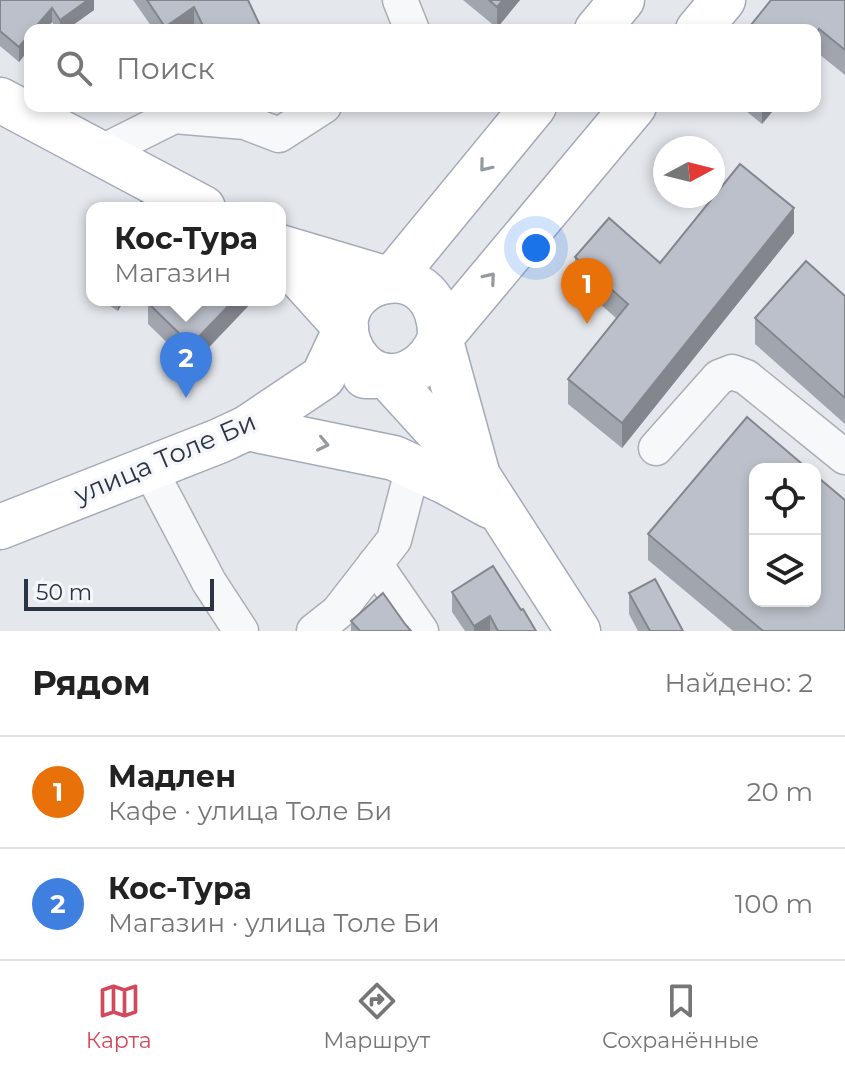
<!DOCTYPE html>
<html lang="ru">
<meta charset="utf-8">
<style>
body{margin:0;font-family:Montserrat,sans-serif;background:#f6f6f6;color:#222}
.controls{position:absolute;right:24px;bottom:24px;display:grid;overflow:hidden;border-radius:16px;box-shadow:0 4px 12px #0003}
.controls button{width:72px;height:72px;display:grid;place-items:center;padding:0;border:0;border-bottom:2px solid #e0e0e0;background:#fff;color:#222;font:40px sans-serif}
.compass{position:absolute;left:653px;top:136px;width:72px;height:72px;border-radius:50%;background:#fff;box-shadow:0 4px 12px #0003;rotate:83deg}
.scale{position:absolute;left:24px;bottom:20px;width:190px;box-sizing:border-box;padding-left:8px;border:4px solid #2b3445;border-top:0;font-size:22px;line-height:28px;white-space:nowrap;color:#2b3445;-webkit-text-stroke:6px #f4f6f9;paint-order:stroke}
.you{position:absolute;left:536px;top:248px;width:28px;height:28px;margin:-20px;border:6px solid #fff;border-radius:50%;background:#1a73e8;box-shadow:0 0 0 12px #1a73e833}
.badge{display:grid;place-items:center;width:52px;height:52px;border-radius:50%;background:#d1495b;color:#fff;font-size:26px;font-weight:700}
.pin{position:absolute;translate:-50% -66px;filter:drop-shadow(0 2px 4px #0008)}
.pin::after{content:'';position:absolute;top:42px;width:28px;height:24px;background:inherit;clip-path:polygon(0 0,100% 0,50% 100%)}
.popup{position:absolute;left:86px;top:202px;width:200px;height:104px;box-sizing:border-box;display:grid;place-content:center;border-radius:16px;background:#fff;filter:drop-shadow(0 2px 6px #0005);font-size:26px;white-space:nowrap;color:#767676}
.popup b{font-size:30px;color:#222}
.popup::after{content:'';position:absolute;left:50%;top:100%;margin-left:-16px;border:16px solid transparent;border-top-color:#fff}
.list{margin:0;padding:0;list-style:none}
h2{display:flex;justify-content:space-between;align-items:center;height:104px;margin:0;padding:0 32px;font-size:34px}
h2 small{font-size:26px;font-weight:400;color:#767676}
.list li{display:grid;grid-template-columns:52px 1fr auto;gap:24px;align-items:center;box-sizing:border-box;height:112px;padding:0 32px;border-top:2px solid #e0e0e0}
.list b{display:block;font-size:30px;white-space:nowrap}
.list p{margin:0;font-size:26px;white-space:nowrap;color:#767676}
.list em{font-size:26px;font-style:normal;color:#767676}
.icon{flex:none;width:44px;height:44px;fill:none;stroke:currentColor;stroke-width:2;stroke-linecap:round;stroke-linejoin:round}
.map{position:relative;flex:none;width:845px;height:631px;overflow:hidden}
.search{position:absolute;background:#fff;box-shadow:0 4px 12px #0003;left:24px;right:24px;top:24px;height:88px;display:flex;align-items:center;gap:20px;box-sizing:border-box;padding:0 28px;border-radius:16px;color:#767676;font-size:30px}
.sheet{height:328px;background:#fff}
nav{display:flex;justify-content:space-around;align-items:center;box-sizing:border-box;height:112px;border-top:2px solid #e0e0e0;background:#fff;font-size:22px;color:#767676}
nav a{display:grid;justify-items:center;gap:4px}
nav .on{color:#d1495b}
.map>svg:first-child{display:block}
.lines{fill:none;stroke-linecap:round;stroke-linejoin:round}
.minor-casing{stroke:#a9aeb7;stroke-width:37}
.major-casing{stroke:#a3abb8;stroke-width:47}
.minor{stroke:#f7f8fa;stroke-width:34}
.major{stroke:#fff;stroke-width:44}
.wall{fill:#a1a5ae}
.shaded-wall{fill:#83868d}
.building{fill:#bbc0ca;stroke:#83868d;stroke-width:2}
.oneway{stroke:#959aa2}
.labels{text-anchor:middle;stroke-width:7;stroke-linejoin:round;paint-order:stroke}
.street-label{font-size:26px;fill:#2b3445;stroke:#f4f6f9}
</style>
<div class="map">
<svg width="845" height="631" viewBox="0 0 845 631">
<rect width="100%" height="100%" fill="#e4e7ec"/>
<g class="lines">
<g class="minor-casing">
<g id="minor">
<path d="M400,0L412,30"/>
<path d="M100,153L174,116L245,122L279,135L324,106"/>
<path d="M656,448L719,377L732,372L746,377L845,457"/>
<path d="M149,468L209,582L241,631"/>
<path d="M375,564L421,631"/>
<path d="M314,631L338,612L394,540L413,467"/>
</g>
</g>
<g class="major-casing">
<g id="major">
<path d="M597,30L622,0"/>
<path d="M698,30L723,0"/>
<path d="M0,100L203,208"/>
<path d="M280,247L391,280L534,106"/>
<path d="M365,376H387L478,476L578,631"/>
<path d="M247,428L394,458L446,482L490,506"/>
<path d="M478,476L440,338C442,253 337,272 346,333C349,348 356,360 368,369C398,388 429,367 440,338L634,106"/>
<path d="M0,527L219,441L247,428L323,377L346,328L280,255"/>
</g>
</g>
<use href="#minor" class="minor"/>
<use href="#major" class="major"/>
</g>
<g class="wall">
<path d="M0,0H94V10L66,30H57L52,22L19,62L0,46Z"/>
<path d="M133,0H248L262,30H195L194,27L189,30H154Z"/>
<path d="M463,0H520L497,28Z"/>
<path d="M845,0V75L819,54L815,59V30Z"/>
<path d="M269,106H288L278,112Z"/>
<path d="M740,106H777L762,124Z"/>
<path d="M794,233L622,448L568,404V379L616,318L575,282V257L660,263Z"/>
<path d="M845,296V424L755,344V318Z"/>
<path d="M101,300H124L118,311Z"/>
<path d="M254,300L191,366L148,324V303Z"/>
<path d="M648,534L845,631H733L648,560Z"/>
<path d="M452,592L521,610L536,631H465L452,612Z"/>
<path d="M629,593L683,631H638L629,614Z"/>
<path d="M351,621L405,624L412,631H351Z"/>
</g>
<g class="shaded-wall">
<path d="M88,0H94V10L66,30H60V20Z"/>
<path d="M503,0H520L497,28V7Z"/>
<path d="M194,7V27L189,30H165V27Z"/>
<path d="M52,8V22L45,30H33Z"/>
<path d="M819,29V54L815,59V34Z"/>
<path d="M30,34V48L19,62V47Z"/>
<path d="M278,106H288L278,112Z"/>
<path d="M762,106H777L762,124Z"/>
<path d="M794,208V233L622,448V423Z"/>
<path d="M118,300H124L118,311Z"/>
<path d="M234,300H254L191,366V345Z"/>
<path d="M490,616V631H474V626Z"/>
</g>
<g class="building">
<path d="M0,0H88L60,20L52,8L33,30H30V34L19,47L0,31Z"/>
<path d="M147,0H248L262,30H205L194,7L165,27Z"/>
<path d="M489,0H503L497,7Z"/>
<path d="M771,0H845V50L819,29L815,34V30H747Z"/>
<path d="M740,164L794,208L622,423L568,379L628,304L575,257L609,218L660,263Z"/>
<path d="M141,202L151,208H137Z"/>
<path d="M806,261L845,296V398L755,318Z"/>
<path d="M151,300H234L191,345L148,303Z"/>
<path d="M747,417L808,469H755V601H815V475L845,500V631H763L648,534Z"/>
<path d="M493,566L521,610L523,609L536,631H498L490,616L474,626L452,592Z"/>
<path d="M655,579L683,631H650L629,593Z"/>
<path d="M383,593L405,624L411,631H360L351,621Z"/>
</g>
<defs><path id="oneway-chevron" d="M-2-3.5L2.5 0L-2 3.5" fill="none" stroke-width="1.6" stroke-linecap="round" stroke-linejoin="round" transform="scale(2)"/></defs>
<g class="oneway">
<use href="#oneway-chevron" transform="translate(485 166) rotate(129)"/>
<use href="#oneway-chevron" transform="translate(490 278) rotate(-50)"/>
<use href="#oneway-chevron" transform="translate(323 444) rotate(12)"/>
</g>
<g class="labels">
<g class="street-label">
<text transform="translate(165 458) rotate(-23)" y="9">улица Толе Би</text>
</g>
</g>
</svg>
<div class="controls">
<button><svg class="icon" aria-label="locate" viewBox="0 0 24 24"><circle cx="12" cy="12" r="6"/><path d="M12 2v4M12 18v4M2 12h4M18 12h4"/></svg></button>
<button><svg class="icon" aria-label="layers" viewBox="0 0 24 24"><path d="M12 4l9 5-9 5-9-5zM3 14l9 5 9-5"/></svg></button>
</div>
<svg class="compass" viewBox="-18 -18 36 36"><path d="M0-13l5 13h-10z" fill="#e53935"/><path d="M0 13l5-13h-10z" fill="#767676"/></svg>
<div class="scale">50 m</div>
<div class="you"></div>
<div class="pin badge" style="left:587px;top:324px;background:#e8710a">1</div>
<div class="pin badge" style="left:186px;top:398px;background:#3f7fe0">2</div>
<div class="popup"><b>Кос-Тура</b>Магазин</div>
<div class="search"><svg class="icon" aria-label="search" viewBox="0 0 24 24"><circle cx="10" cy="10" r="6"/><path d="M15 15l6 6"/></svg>Поиск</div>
</div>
<section class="sheet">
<h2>Рядом<small>Найдено: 2</small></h2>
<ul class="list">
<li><span class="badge" style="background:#e8710a">1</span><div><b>Мадлен</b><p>Кафе · улица Толе Би</p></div><em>20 m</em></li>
<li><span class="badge" style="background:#3f7fe0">2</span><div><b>Кос-Тура</b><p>Магазин · улица Толе Би</p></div><em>100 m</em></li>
</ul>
</section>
<nav>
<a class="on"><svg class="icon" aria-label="map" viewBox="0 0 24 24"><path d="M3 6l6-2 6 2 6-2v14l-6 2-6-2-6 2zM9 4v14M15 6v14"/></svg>Карта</a>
<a><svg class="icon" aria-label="directions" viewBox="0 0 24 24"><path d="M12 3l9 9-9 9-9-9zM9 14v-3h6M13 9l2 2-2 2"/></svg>Маршрут</a>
<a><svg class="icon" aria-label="saved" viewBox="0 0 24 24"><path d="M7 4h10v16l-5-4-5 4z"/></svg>Сохранённые</a>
</nav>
